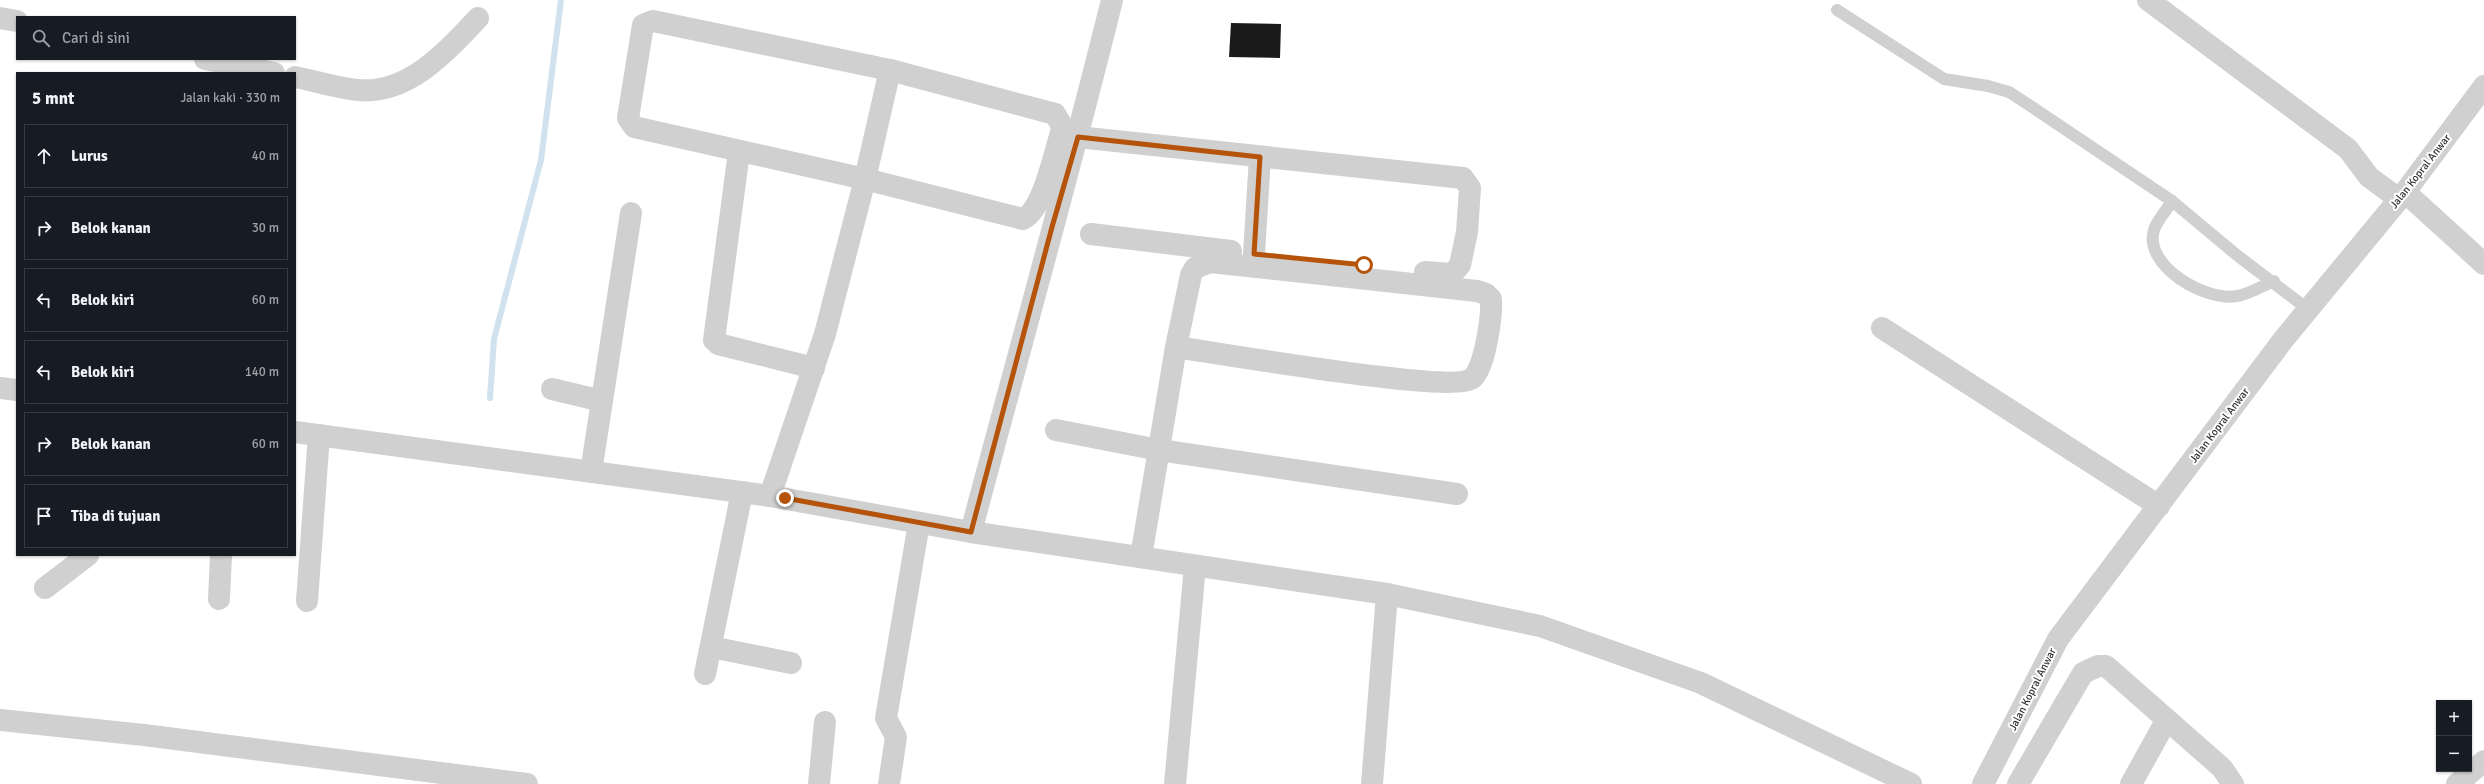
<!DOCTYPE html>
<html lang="id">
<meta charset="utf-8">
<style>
body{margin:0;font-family:Signika,sans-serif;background:#20242c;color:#f1f3f6}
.controls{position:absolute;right:12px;bottom:12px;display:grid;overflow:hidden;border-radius:0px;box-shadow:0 1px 3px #0004}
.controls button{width:36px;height:36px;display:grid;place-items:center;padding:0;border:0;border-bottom:1px solid #363941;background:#171b24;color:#f1f3f6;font:20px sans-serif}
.stop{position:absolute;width:12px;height:12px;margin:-9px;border:3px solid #b45309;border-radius:50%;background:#fff}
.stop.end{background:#b45309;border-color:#fff;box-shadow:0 1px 4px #0008}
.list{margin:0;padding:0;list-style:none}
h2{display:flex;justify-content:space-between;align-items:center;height:52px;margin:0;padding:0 16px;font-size:17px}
h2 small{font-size:13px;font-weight:400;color:#9ea1a6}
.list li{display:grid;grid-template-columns:26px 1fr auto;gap:12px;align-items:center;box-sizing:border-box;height:64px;margin:0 8px 8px;padding:0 8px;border:1px solid #363941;border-radius:0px}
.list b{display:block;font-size:15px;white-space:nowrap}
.list em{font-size:13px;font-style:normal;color:#9ea1a6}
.icon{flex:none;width:22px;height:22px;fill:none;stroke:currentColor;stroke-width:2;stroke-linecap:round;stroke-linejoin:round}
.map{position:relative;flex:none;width:2484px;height:784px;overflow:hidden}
.search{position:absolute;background:#171b24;box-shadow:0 1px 3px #0004;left:16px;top:16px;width:280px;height:44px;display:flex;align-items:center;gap:10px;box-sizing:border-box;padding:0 14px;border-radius:0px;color:#9ea1a6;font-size:15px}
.panel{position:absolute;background:#171b24;box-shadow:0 1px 3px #0004;left:16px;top:72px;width:280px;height:484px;border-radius:0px}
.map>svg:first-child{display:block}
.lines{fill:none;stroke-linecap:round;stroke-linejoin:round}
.stream{stroke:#cfe2ee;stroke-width:6}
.building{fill:#1a1a1a}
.service{stroke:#d0d0d0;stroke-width:12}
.minor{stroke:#d0d0d0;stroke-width:22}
.tertiary{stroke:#d0d0d0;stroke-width:22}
.route{stroke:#b45309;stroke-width:5}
.labels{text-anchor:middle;stroke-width:4;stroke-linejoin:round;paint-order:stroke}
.street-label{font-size:11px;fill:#333;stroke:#fff}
</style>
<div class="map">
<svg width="2484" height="784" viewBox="0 0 2484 784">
<rect width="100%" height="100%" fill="#fff"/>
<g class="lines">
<path class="stream" d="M490,398L494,339L541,160L561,0"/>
</g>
<path class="building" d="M1231,23L1281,24L1280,58L1229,57Z"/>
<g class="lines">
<g class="service">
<path d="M1837,10L1944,79L1988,86L2009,92L2026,103L2172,201L2238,256L2309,310"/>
<path d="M2172,201C2167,210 2157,220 2154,230C2143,266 2206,302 2237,296C2249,294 2262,286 2274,281"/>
</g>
<g class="minor">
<path d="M2148,0L2348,149L2369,177L2399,199"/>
<path d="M0,18L17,21"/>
<path d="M653,21L890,70L1055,114L1062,126L1061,133C1054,154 1043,210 1023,219L865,179L634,127L628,118L643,25Z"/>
<path d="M205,59L274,73"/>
<path d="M295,77C316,81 337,88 358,90C408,95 447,51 478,18"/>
<path d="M1078,137L1463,178L1470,188L1467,232L1460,265L1452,274L1425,272"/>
<path d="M739,152L714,340L718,344L814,368"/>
<path d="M2405,192L2484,264"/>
<path d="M1091,234L1231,251"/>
<path d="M1254,254L1260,157"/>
<path d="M1882,328L2159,506"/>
<path d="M0,388L17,390"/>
<path d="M552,389L602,401"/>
<path d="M1056,430L1159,450L1457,494"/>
<path d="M295,432L770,496L971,532L1387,594L1540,626L1701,683L1911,784"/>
<path d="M591,472L631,213"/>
<path d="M770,496L825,334L865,179L890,70"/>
<path d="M971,532C1018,355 1068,178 1112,0"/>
<path d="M1141,557L1176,347L1191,275L1195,268L1210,262L1477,291L1486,294L1491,299C1492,315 1485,371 1471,379C1449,393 1217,353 1176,347"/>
<path d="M45,588L88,555"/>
<path d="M219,599L221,555"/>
<path d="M307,601L319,435"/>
<path d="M711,647L791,663"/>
<path d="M705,674L742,492"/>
<path d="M0,720L144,735L527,784"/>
<path d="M819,784L825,722"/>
<path d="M889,784L896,737L886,718L919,523"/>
<path d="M1175,784L1195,566"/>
<path d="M1372,784L1387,594"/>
<path d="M2018,784L2083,673L2098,666H2106L2222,768L2233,784"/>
<path d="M2131,784L2166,721"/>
<path d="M2457,784L2484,761"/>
</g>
<path class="tertiary" d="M1983,784L2058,639L2283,340L2405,192L2484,86"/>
</g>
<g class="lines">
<path class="route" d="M785,498L971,532L1052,227L1078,137L1260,157L1254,254L1364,265"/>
</g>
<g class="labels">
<g class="street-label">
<text transform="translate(2420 171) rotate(-52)" y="4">Jalan Kopral Anwar</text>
<text transform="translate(2219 425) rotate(-53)" y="4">Jalan Kopral Anwar</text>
<text transform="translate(2032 689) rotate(-63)" y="4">Jalan Kopral Anwar</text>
</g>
</g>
</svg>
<div class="controls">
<button>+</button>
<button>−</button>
</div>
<div class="stop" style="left:1364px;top:265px"></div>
<div class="stop end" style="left:785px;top:498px"></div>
<div class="search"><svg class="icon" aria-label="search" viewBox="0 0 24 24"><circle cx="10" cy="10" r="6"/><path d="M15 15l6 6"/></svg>Cari di sini</div>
<section class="panel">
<h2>5 mnt<small>Jalan kaki · 330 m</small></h2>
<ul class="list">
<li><svg class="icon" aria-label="ahead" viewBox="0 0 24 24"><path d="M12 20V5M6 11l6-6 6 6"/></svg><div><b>Lurus</b></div><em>40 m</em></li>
<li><svg class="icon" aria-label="right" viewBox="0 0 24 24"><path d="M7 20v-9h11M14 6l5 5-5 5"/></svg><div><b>Belok kanan</b></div><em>30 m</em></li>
<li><svg class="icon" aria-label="left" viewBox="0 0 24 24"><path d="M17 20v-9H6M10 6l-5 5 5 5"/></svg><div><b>Belok kiri</b></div><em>60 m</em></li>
<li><svg class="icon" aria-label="left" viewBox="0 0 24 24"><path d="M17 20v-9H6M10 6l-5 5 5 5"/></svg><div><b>Belok kiri</b></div><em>140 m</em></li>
<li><svg class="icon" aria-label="right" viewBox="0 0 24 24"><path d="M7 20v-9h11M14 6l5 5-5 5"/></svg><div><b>Belok kanan</b></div><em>60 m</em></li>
<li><svg class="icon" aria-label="arrive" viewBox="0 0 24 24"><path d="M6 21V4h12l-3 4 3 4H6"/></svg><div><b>Tiba di tujuan</b></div></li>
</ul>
</section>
</div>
